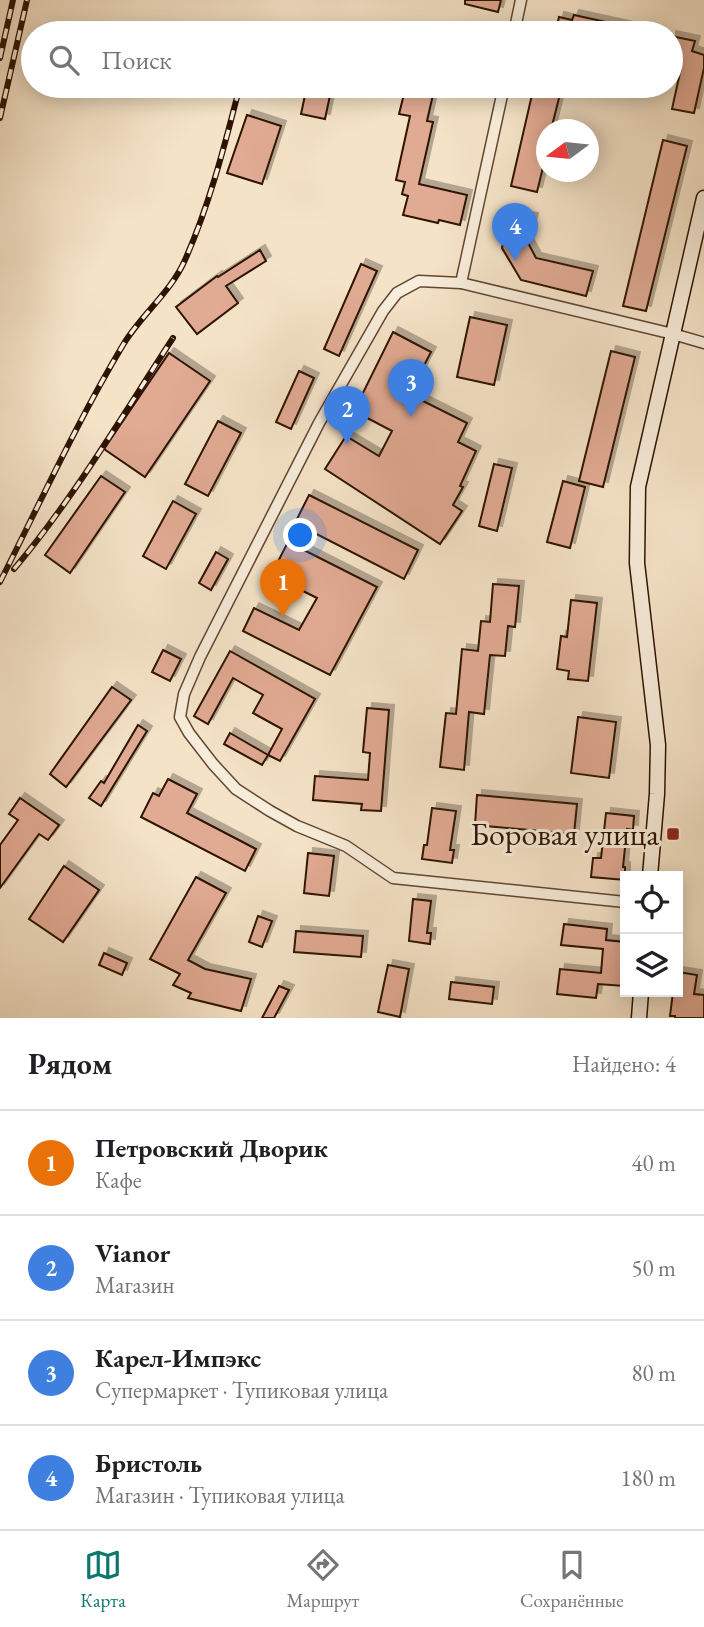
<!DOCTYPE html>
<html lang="ru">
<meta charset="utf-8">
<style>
body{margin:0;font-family:"EB Garamond",serif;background:#f6f6f6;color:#202124}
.controls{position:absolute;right:21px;bottom:21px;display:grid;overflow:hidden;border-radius:0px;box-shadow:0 4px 18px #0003}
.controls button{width:63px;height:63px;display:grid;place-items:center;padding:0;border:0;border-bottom:2px solid #e0e0e0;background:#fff;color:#202124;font:35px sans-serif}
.compass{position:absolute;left:536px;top:119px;width:63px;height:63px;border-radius:50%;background:#fff;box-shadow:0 4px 18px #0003;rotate:255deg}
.you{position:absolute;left:301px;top:536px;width:24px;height:24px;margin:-18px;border:5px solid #fff;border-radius:50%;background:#1a73e8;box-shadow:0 0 0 10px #1a73e833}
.badge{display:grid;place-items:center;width:46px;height:46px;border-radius:50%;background:#0f766e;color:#fff;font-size:23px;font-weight:700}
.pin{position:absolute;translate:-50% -58px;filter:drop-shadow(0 2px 4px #0008)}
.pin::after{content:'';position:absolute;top:37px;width:24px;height:21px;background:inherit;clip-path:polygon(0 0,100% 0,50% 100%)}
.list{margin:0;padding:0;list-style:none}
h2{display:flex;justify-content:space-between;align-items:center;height:91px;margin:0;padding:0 28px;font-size:30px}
h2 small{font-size:23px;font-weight:400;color:#757577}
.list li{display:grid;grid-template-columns:46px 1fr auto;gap:21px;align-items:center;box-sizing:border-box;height:105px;padding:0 28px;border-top:2px solid #e0e0e0}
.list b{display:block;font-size:26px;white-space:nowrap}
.list p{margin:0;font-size:23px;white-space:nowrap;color:#757577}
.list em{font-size:23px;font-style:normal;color:#757577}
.icon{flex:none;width:38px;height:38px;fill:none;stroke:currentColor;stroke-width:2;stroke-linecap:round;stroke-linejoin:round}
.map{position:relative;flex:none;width:704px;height:1018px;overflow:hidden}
.search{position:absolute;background:#fff;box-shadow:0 4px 18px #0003;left:21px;right:21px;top:21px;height:77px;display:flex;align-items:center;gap:18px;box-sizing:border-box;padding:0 24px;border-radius:38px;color:#757577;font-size:26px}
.sheet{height:511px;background:#fff}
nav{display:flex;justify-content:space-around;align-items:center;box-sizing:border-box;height:98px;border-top:2px solid #e0e0e0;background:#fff;font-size:19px;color:#757577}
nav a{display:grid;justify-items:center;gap:4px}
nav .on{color:#0f766e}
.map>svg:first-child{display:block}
.building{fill:#e1aa93;stroke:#2e1202;stroke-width:2;filter:url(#shadow)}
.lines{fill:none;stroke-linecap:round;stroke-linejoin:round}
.minor-casing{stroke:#604633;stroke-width:13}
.secondary-casing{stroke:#2e1202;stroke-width:17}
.minor{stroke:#f8eddb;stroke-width:10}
.secondary{stroke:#f8eddb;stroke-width:14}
.rail-casing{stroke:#2e1202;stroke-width:6}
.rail{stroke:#f8eddb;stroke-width:3.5;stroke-dasharray:10;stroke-linecap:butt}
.poi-dot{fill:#8f2418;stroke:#f8eddb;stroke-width:2.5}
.labels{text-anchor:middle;stroke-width:6;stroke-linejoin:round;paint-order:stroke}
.poi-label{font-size:32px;fill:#2e1202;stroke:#f8eddb;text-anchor:end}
</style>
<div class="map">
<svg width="704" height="1018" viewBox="0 0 704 1018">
<defs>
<filter id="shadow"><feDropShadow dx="5" dy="-5" stdDeviation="0" flood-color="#0004"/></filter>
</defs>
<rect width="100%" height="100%" fill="#f5e3c7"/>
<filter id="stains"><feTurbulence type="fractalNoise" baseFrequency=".00286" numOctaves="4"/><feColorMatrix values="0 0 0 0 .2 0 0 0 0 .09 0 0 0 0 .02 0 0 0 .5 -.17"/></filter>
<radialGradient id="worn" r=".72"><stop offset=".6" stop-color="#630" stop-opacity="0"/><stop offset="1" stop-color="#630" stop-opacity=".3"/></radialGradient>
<g class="building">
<path d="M465,0H501L498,12L465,4Z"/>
<path d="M574,15L638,29V33H555L559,17L572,20Z"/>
<path d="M671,36L695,41L692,51L704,55V68L694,113L672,109L681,68L671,66Z"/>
<path d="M307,86H332L325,119L301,114Z"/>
<path d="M406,86H435L427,121L433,122L419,184L467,195L460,225L439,220L438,223L403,215L408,196L402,194L405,182L396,180L410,116L399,114Z"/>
<path d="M534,86H562L551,130H547V151L537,192L511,186Z"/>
<path d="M247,115L281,126L262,184L227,173Z"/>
<path d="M663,140L687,146L646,311L623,306Z"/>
<path d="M509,214L533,218L527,241L536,258L593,271L586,296L521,280L502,248Z"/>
<path d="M260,250L266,261L226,286L238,303L197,334L176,307L217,276L218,277Z"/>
<path d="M361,264L377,271L339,356L324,349Z"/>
<path d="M470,317L507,325L494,385L457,377Z"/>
<path d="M393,332L431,352L409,394L467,423L458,442L476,451L460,486L463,487L453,505L462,511L440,544L325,469L346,436L379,456L392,431L354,411Z"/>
<path d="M611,351L635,357L603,487L579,481Z"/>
<path d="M169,353L210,381L145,477L104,449Z"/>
<path d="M299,371L314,378L291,429L276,422Z"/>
<path d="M218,421L241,433L208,496L185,484Z"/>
<path d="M494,464L512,468L497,531L479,526Z"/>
<path d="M101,476L125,492L70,573L45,555Z"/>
<path d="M563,481L585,487L570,548L547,542Z"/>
<path d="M309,495L418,550L404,579L295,523Z"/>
<path d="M173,501L196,514L166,569L143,556Z"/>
<path d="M288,542L377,587L330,675L243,631L254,608L299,630L317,598L271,575Z"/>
<path d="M216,552L228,559L211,590L199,583Z"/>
<path d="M493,584L519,586L515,627L508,626L505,656L490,655L484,714L469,712L464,770L440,767L446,713L456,714L462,649L478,651L481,621L490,622Z"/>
<path d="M571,600L597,603L588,681L568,679L569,671L557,669L561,636L567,637Z"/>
<path d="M163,650L181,659L170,681L152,672Z"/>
<path d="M230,651L315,699L280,761L268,755L282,729L253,713L263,695L233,678L208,724L194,716Z"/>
<path d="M112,687L131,700L66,787L50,774Z"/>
<path d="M367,708L389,710L381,811L361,810L362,804L313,800L315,776L368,780L370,753L363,752Z"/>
<path d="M578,717L616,722L609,778L571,773Z"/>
<path d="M138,725L147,731L101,806L89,798L101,781L104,783Z"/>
<path d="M230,733L268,755L262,765L224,744Z"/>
<path d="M168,779L197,794L187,813L256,849L245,871L141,817L153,793L159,796Z"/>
<path d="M477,795L577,804L574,834L475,825Z"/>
<path d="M20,798L59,825L48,840L39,834L0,888V845L18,820L9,814Z"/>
<path d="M432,808L456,811L450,850H454L452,863L422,859L424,845H427Z"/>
<path d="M606,813L634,816L633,830L627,829L623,867H625V880L591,877L593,858H601Z"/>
<path d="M308,853L334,856L329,896L304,893Z"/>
<path d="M64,866L99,890L63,942L29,919Z"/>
<path d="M196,877L226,893L188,960L205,969L251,979L241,1011L188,998L191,993L173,985L180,974L150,959Z"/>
<path d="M413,899L431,901L427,933H431L430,944L409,941Z"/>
<path d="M258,916L272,921L262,947L249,942Z"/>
<path d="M564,924L607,929L606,940L625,942L624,986L598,984L596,998L557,994L560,969L601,973L603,949L561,945Z"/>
<path d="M296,931L363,936L361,957L294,952Z"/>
<path d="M104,953L127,963L122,975L99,965Z"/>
<path d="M388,965L409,969L400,1017L378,1012Z"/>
<path d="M678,972L697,975L694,994L704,995V1018H675V1016H670L673,992H678Z"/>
<path d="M451,982L494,987L492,1004L449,999Z"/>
<path d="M279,986L289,990L274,1018H262Z"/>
</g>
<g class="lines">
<g class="minor-casing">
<g id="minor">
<path d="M514,33L521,0"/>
<path d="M461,283L504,86"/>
<path d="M625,902L393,878L346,846L297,826L270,811L236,789L213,764L189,733L180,717L184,694L200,657L319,423L383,311L397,293L419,281L461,283L673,334L704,343"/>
</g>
</g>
<g class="secondary-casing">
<g id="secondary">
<path d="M650,876L657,794L658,745L637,563L638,487L704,198"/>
<path d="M639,1018L641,992"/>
</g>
</g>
<use href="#minor" class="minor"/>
<use href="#secondary" class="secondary"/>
<g class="rail-casing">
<g id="rail">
<path d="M0,58L13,0"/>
<path d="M0,118L27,0"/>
<path d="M14,569C74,498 122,416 173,338"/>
<path d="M0,582C40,503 77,422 123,345C141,315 171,292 185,260C208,208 223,152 237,97"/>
</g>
</g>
<use href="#rail" class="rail"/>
</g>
<rect class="poi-dot" x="666" y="827" width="14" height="14" rx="3.5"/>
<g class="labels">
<g class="poi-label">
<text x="659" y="845">Боровая улица</text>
</g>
</g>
<rect width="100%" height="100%" filter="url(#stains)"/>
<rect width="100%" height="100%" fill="url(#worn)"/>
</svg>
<div class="controls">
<button><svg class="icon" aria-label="locate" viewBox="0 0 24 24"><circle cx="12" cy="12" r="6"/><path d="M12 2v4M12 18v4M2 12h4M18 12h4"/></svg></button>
<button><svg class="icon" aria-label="layers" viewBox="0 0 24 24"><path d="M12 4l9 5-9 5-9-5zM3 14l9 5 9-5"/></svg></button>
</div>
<svg class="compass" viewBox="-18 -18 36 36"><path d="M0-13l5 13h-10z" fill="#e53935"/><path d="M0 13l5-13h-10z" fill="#757577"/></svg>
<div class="you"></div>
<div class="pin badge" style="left:283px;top:617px;background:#e8710a">1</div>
<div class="pin badge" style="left:347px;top:444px;background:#3f7fe0">2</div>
<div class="pin badge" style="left:411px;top:417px;background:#3f7fe0">3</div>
<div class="pin badge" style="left:515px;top:261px;background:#3f7fe0">4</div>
<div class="search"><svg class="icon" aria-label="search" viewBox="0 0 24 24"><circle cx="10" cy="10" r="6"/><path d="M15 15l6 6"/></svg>Поиск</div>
</div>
<section class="sheet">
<h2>Рядом<small>Найдено: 4</small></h2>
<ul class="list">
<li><span class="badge" style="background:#e8710a">1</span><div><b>Петровский Дворик</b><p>Кафе</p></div><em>40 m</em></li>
<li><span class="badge" style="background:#3f7fe0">2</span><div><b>Vianor</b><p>Магазин</p></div><em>50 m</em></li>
<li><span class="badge" style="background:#3f7fe0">3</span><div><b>Карел-Импэкс</b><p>Супермаркет · Тупиковая улица</p></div><em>80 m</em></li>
<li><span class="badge" style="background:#3f7fe0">4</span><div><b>Бристоль</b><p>Магазин · Тупиковая улица</p></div><em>180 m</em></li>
</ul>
</section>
<nav>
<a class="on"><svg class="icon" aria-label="map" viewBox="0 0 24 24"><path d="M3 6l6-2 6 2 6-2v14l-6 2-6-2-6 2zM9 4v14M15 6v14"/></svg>Карта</a>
<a><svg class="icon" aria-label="directions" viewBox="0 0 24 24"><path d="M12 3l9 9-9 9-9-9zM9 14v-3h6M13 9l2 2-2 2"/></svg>Маршрут</a>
<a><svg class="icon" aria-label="saved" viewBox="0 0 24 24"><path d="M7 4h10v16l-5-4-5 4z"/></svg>Сохранённые</a>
</nav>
